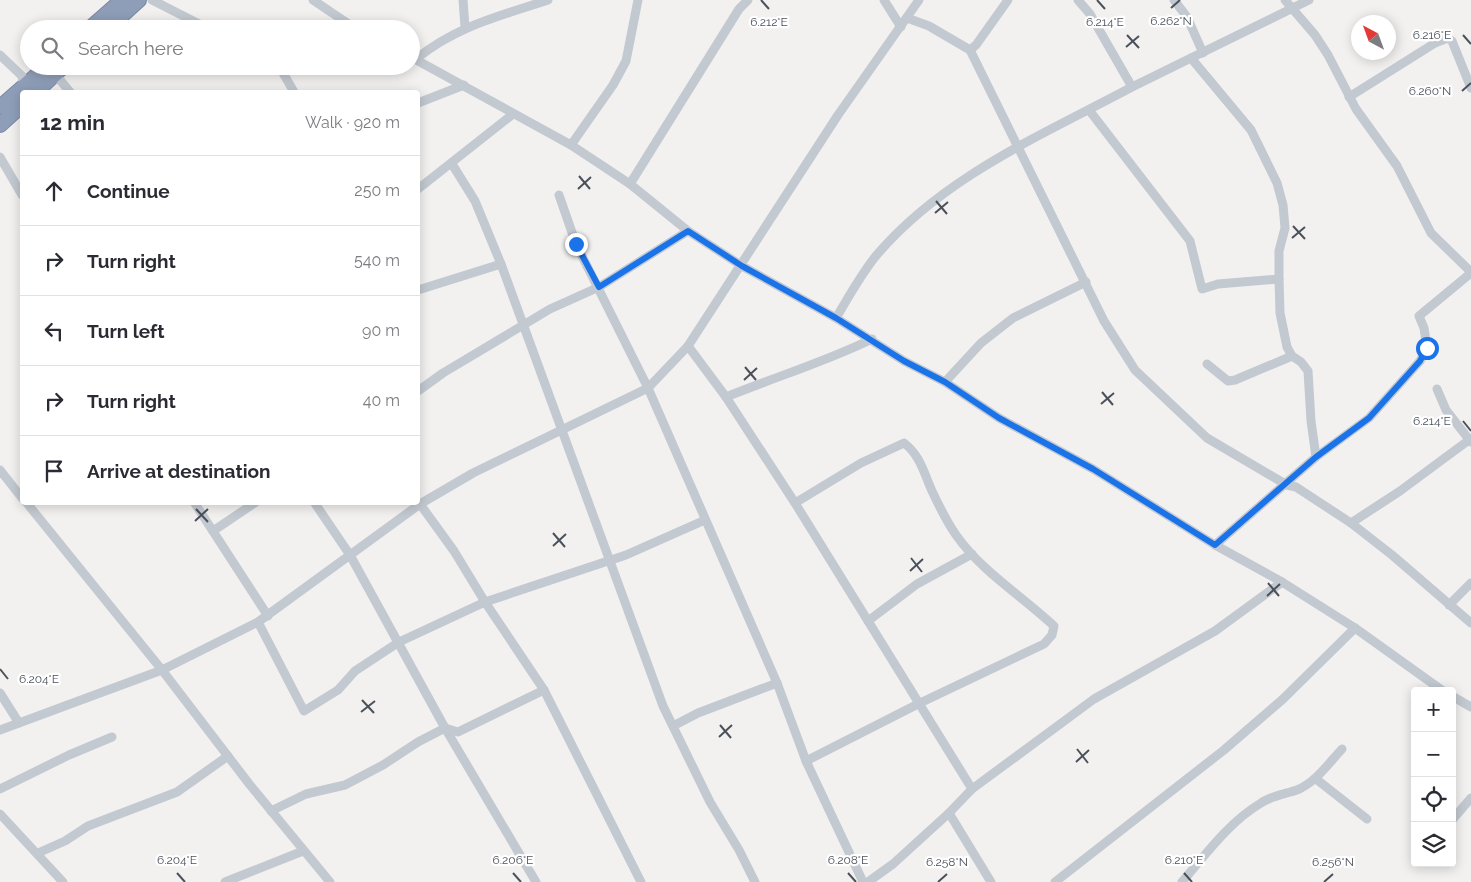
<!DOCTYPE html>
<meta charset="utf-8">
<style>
body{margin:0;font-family:Raleway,sans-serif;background:#f7f7f7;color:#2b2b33}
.controls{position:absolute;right:15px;bottom:15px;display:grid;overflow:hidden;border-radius:5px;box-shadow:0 2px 12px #0003}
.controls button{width:45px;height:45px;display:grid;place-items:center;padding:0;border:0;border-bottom:1px solid #e1e1e2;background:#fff;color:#2b2b33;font:25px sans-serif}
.compass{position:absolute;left:1351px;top:15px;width:45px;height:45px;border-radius:50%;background:#fff;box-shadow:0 2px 12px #0003;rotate:319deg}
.stop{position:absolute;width:15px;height:15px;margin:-11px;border:4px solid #1a73e8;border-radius:50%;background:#fff}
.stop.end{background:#1a73e8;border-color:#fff;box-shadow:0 1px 5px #0008}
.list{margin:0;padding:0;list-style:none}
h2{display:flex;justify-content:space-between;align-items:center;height:65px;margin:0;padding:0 20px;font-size:21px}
h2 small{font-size:16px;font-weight:400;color:#7c7c81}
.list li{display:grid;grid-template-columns:32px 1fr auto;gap:15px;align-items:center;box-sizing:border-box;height:70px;padding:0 20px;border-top:1px solid #e1e1e2}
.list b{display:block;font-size:19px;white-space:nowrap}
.list em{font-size:16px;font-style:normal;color:#7c7c81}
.icon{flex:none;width:28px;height:28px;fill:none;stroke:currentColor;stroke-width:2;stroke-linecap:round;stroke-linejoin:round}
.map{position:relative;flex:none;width:1471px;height:882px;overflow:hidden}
.search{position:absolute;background:#fff;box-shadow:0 2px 12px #0003;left:20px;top:20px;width:400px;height:55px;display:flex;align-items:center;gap:12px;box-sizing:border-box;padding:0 18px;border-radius:28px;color:#7c7c81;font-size:19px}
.panel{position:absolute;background:#fff;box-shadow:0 2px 12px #0003;left:20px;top:90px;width:400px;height:415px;border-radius:5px}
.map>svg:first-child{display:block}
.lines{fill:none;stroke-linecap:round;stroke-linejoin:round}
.highway-casing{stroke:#7a89a4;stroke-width:16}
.minor{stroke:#c3c9d0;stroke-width:9}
.highway{stroke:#8f9eb8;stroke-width:14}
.route{stroke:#1a73e8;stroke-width:6}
.ticks{fill:none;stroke:#4b515b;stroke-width:2}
.ticks-label{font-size:12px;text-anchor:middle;fill:#4b515b;stroke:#fff;stroke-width:4.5;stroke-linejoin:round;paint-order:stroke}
</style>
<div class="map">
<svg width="1471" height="882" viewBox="0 0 1471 882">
<rect width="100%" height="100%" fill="#f2f1f0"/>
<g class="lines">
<g class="highway-casing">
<g id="highway">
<path d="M89,29L122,0"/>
<path d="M107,29L139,0"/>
<path d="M36,92L64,66"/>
<path d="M0,107L47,66"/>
<path d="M0,125L22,105"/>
</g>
</g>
<g class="minor">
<path d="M152,0L209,29"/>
<path d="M313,0L356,29"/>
<path d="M463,0L465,27"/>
<path d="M884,0L901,27"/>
<path d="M1008,0L976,45L970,50L1104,321L1135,370L1207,438L1287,485L1296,487L1351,523L1392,555L1471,623"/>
<path d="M1174,0L1187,17L1203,53"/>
<path d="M1285,0L1315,35L1328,55L1356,109L1397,166L1431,233L1471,272"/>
<path d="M907,18L929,26L970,50"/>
<path d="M0,55L22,76L24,87"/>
<path d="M411,57L571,145L630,184L688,231L742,266L836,318L904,361L945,382L999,418L1093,469L1215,545L1282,582L1355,628L1443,691"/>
<path d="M416,59C456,26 500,16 548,0"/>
<path d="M279,66L294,92"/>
<path d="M55,74L70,92"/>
<path d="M1132,87L1309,0"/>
<path d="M1349,97L1435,43L1448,38L1452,41L1471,88"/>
<path d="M418,103L464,85"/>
<path d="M1089,110L1190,241L1202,289L1218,284L1279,279V251L1285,228L1283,205L1277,183L1251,130L1191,58"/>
<path d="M571,145L613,85L626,61L638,0"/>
<path d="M0,157L22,195"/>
<path d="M452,164L475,201L501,264L663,706L710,802L739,850L755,882"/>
<path d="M630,184L739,9L748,0"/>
<path d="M418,189L513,114"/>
<path d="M559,195L576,244L648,388L777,683L806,761L863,882"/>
<path d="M1279,279L1280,313L1287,347L1292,356L1301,362L1308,371L1311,421L1316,457"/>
<path d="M418,290L501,264"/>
<path d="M836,318C848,298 860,276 875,257C942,177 1042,135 1132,87L1090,14L1078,0"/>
<path d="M688,346L726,397L795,503L972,789"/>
<path d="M1207,364L1228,381L1235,380L1292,356"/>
<path d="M945,382L981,343L1013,318L1086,282"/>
<path d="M1437,389L1446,410L1471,442"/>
<path d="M418,391L443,373L550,309L599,287L688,231"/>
<path d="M726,397C775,377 825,362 872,339"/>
<path d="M0,470L22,498"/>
<path d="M26,502L162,670L250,785L330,882"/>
<path d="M194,502L268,616"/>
<path d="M314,502L350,555L445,728L536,882"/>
<path d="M795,503L861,463L904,443C920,455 924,473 932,491C939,506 947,522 956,535C982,572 1021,595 1054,626L1052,635L1044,644L920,703L806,761"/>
<path d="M420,504L454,551L485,602L544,690L641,882"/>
<path d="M1351,523L1400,491L1469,440"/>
<path d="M213,531L256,502"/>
<path d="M1215,545L1316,457L1369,418L1420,361L1427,348L1424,328L1419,316L1471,273"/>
<path d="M1449,605L1471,583"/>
<path d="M868,621L917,584L972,554"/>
<path d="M258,622L304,711L338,690L355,671L399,642L485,602L626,555L705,520"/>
<path d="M0,693L19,723"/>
<path d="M1452,696L1471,707"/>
<path d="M673,726L698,713L777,683"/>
<path d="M0,730L162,670L258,622L420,504L473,473L648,388L688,346L838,115L919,0"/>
<path d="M1316,779L1367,819"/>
<path d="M0,789L69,755L112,737"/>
<path d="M271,811L306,794L345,785L383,765L418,742L445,728L458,732L544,690"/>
<path d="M949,813L991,882"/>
<path d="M0,814L63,882"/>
<path d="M1452,820L1471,798"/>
<path d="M38,853L65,841L88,826L177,792L228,756"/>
<path d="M225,882L303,851"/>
<path d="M868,882L893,864L949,813L972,789L1094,699L1215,631L1282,582"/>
<path d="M1055,882L1224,750L1283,699L1355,628"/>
<path d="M1182,882C1206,854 1229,822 1261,803C1271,796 1285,794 1297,790C1316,782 1328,764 1342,749"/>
</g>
<use href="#highway" class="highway"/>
</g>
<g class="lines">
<path class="route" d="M576,244L599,287L688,231L742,266L836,318L904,361L945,382L999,418L1093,469L1215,545L1316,457L1369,418L1420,361L1427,348"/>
</g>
<path class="ticks" d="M761,0L769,9M1097,0L1105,9M1171,8L1180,0M1127,35L1139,48M1463,35L1471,44M1126,47L1139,36M1462,91L1471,83M579,176L590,189M578,189L591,177M936,201L947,214M935,213L948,202M1293,226L1305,239M1292,238L1305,227M745,367L756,380M744,380L757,368M1102,392L1113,405M1101,404L1114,393M1463,421L1471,431M196,509L208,522M195,521L208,509M553,533L565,547M553,546L566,534M911,558L922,572M910,571L923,559M1268,583L1279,596M1267,596L1280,584M0,669L8,679M362,700L374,713M361,712L375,701M720,725L731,738M719,737L732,725M1077,749L1088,763M1076,762L1089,750M177,873L185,882M513,873L521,882M848,873L856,882M1184,873L1192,882M938,882L947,874M1324,882L1333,874"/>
<g class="ticks-label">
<text x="1171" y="25">6.262°N</text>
<text x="769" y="26">6.212°E</text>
<text x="1105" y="26">6.214°E</text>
<text x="1432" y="39">6.216°E</text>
<text x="1430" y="95">6.260°N</text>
<text x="1432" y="425">6.214°E</text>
<text x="39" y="683">6.204°E</text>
<text x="177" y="864">6.204°E</text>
<text x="513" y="864">6.206°E</text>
<text x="848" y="864">6.208°E</text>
<text x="1184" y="864">6.210°E</text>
<text x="947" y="866">6.258°N</text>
<text x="1333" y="866">6.256°N</text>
</g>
</svg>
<div class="controls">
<button>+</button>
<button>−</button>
<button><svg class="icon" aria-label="locate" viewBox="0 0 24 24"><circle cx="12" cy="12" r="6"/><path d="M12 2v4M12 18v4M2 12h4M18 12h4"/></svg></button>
<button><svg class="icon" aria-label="layers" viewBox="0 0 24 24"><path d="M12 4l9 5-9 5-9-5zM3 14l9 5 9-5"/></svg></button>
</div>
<svg class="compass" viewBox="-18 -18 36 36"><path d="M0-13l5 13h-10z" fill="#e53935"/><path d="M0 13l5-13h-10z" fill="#7c7c81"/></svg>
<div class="stop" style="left:1427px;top:348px"></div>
<div class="stop end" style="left:576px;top:244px"></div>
<div class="search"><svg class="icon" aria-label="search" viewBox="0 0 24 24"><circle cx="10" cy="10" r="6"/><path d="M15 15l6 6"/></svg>Search here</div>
<section class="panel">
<h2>12 min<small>Walk · 920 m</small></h2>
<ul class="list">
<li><svg class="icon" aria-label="ahead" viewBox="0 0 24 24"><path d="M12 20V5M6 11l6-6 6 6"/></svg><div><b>Continue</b></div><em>250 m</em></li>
<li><svg class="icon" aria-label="right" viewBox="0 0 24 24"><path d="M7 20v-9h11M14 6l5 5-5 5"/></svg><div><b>Turn right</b></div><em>540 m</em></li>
<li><svg class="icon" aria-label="left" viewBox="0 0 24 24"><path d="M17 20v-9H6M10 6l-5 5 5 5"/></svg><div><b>Turn left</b></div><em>90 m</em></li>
<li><svg class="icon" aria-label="right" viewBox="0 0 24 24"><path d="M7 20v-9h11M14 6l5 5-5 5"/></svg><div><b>Turn right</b></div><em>40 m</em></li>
<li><svg class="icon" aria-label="arrive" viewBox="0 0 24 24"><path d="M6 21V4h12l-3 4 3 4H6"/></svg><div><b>Arrive at destination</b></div></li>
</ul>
</section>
</div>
